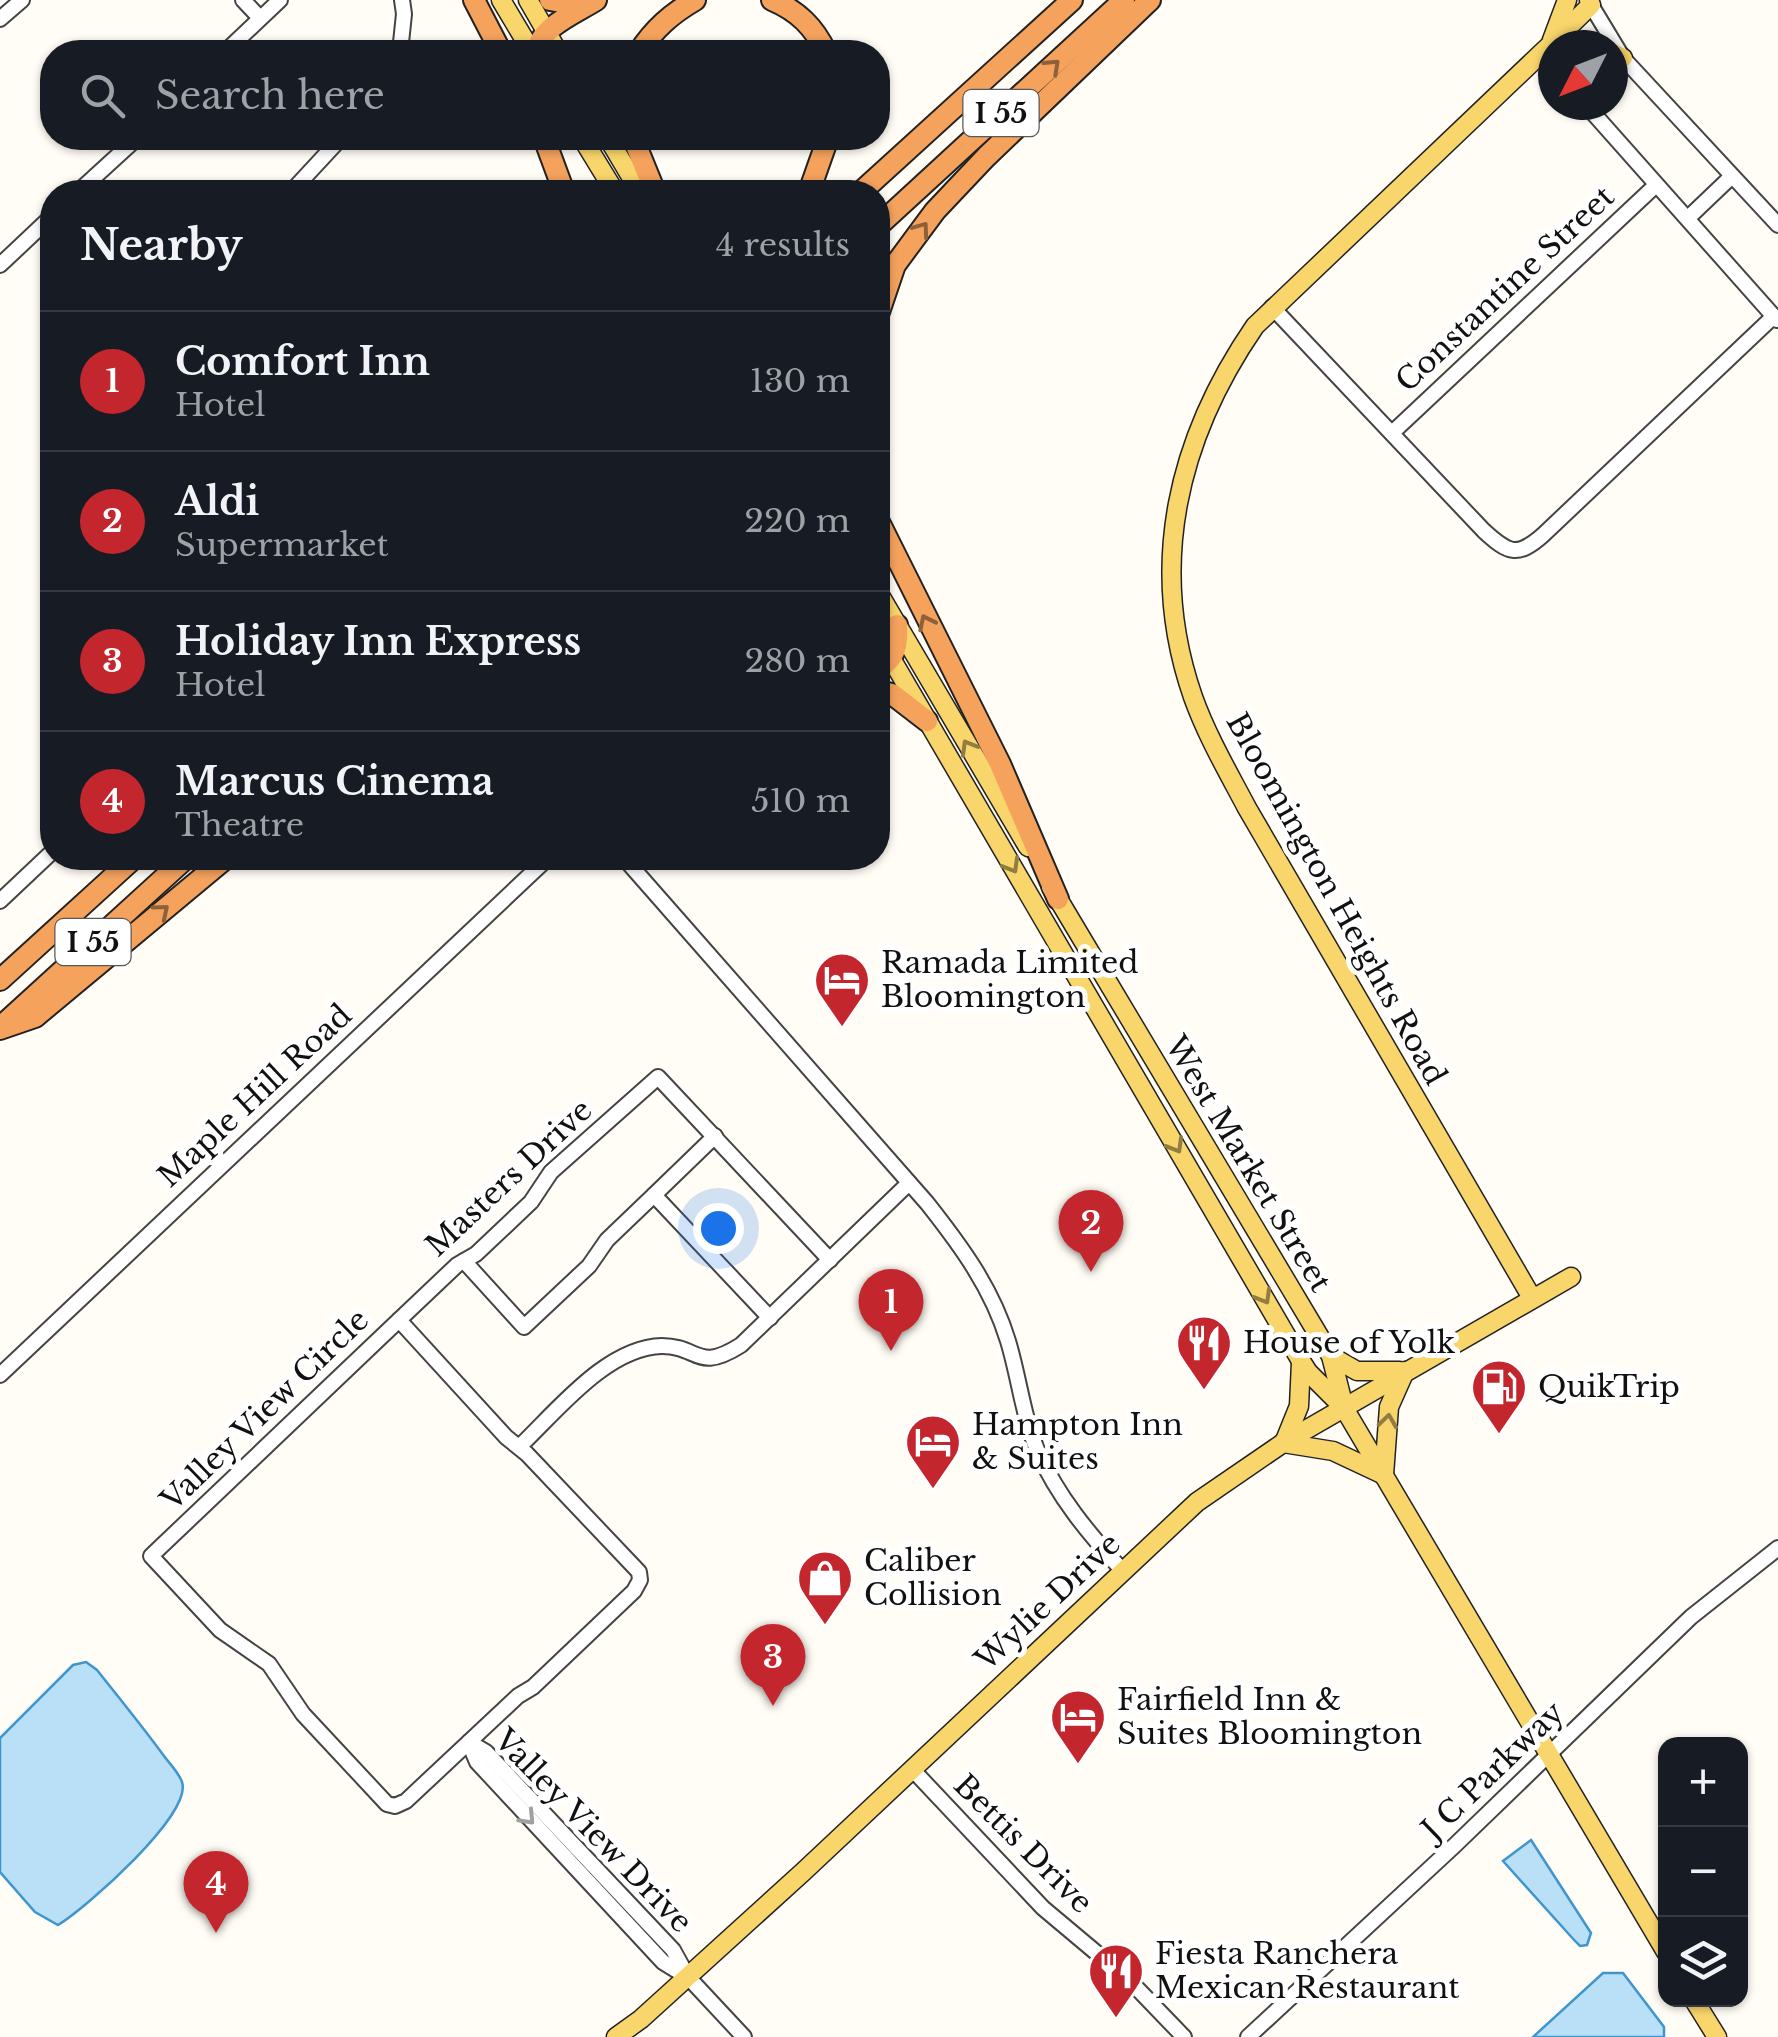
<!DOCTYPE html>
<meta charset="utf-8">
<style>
body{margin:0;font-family:"Libre Baskerville",serif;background:#242831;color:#f1f3f6}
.controls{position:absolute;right:30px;bottom:30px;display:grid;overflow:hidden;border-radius:20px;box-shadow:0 2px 8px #0004}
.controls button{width:90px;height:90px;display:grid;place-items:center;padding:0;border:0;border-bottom:2px solid #363941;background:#171b24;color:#f1f3f6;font:50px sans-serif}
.compass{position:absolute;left:1538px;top:30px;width:90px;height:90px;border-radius:50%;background:#171b24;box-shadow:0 2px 8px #0004;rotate:228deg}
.you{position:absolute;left:718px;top:1228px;width:35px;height:35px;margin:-25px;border:8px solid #fff;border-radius:50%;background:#1a73e8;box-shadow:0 0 0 15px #1a73e833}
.badge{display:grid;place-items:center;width:65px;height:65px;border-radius:50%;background:#c4262e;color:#fff;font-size:32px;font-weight:700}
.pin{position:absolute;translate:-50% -82px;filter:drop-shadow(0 2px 5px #0008)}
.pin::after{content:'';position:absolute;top:52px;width:35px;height:30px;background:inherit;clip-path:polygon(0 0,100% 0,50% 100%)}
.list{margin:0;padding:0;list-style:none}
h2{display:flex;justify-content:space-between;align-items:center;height:130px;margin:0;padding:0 40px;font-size:42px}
h2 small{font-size:32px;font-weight:400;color:#9ea1a6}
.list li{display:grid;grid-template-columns:65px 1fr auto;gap:30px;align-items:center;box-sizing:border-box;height:140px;padding:0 40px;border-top:2px solid #363941}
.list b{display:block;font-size:38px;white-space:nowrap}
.list p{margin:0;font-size:32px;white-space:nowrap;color:#9ea1a6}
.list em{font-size:32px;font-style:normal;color:#9ea1a6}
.icon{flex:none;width:55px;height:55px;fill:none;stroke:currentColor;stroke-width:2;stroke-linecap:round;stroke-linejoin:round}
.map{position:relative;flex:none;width:1778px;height:2037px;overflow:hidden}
.search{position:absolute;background:#171b24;box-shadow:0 2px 8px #0004;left:40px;top:40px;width:850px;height:110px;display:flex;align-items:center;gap:25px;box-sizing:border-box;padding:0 35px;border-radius:40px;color:#9ea1a6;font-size:38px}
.panel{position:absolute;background:#171b24;box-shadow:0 2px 8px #0004;left:40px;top:180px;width:850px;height:690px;border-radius:40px}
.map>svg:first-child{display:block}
.water{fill:#b9e0f7;stroke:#3f96cf;stroke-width:2.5}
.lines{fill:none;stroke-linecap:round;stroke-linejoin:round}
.minor-casing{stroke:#444;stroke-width:18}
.major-casing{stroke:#222;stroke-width:21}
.highway-casing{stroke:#222;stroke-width:24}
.minor{stroke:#fff;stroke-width:14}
.major{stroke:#f9d66b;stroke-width:18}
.highway{stroke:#f5a25d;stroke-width:20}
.oneway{stroke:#8e613b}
.oneway2{stroke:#917d42}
.oneway3{stroke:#a0a0a0}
.labels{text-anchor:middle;stroke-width:10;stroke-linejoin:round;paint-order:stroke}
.shield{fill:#fff;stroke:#585858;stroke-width:2.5}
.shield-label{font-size:28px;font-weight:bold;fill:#111}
.street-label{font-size:30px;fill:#111;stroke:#fff}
.poi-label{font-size:30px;fill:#111;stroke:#fff;text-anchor:start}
</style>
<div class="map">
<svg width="1778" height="2037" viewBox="0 0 1778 2037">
<rect width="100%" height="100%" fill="#fffdf5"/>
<g class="water">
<path d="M86,1662L97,1670C120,1699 143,1727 164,1756C170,1764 179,1773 182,1782C193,1814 86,1908 58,1925L35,1912L0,1872V1738L73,1665Z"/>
<path d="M1531,1840L1591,1933L1587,1945L1580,1946L1575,1941L1503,1861Z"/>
<path d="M1603,1973H1623L1664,2027V2037H1533Z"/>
</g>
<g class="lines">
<g class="minor-casing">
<g id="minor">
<path d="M243,0L260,18"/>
<path d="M1591,5L1623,58L1778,225"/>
<path d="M0,19L22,0"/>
<path d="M225,52L280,0"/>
<path d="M400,52L404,14L402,0"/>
<path d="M1541,54L1553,68"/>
<path d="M1586,105L1777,320"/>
<path d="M78,192L137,138"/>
<path d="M291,192L341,138"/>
<path d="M1688,218L1732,176"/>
<path d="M0,265L52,216"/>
<path d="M1272,307L1484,531C1508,553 1517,558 1543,535L1774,316"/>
<path d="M1392,433L1656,185"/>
<path d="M624,858L927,1203C961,1246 992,1288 1008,1341C1019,1377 1023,1417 1038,1452C1058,1497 1089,1534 1122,1570"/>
<path d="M0,901L52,852"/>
<path d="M654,1195L715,1136"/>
<path d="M464,1261L524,1327L589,1266L607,1240L654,1195L770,1318"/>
<path d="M399,1320L506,1437L527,1454L639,1572L640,1580L634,1591L533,1687L518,1696L406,1801L395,1806L387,1804L303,1714L269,1664L220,1630L151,1556Z"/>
<path d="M399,1320L457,1265L476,1254L531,1202L551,1172L658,1077L830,1260"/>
<path d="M0,1375L548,858"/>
<path d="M519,1447C557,1411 607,1347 662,1346C699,1346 697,1373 741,1345L909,1183"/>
<path d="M469,1742L486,1752L673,1950L688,1977L744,2037"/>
<path d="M469,1743L477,1762L663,1962L684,1975"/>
<path d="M912,1769L1043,1908L1130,1981L1184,2037"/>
<path d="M1248,2037L1454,1846L1691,1617L1778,1548"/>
</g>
</g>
<g class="major-casing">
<g id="major">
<path d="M501,0L532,52"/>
<path d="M528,0L558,52"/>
<path d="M1552,40L1567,0"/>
<path d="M1551,45L1569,42L1596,45"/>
<path d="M1613,53L1623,58"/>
<path d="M582,138L615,192"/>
<path d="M608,138L640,192"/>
<path d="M878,592L1028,847"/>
<path d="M878,636L1301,1361L1308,1372L1344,1408L1666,1952"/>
<path d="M1051,887L1331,1356L1344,1407"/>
<path d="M1532,1298L1247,808C1228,772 1207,736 1193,697C1147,565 1178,438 1255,326L1550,45L1591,5L1589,0"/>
<path d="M1331,1356L1357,1371H1400"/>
<path d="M1283,1443L1333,1451L1382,1474"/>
<path d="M1284,1443L1299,1406L1301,1362"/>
<path d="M1384,1475L1389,1407L1405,1371"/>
<path d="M1694,2000L1717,2037"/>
<path d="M616,2037L641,2019L803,1872L1197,1502L1283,1443L1571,1277"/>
</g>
</g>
<g class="highway-casing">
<g id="highway">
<path d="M474,0L501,52"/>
<path d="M550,0L566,3L581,0"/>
<path d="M772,0C798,11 814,27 826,52"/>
<path d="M537,52C539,27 576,13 596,0"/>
<path d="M639,52C654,29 671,14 695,0"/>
<path d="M544,138L564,192"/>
<path d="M633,138L655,192"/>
<path d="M809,192L828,138"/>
<path d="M861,192L1072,0"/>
<path d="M878,226L1124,0"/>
<path d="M878,315L895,265L935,211L986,157L1150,0"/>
<path d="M878,520L1000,764L1058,899"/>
<path d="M878,669C896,658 898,646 897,625"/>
<path d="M878,691L892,694L927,721"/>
<path d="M0,980L134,858"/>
<path d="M5,1023L186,858"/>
<path d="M0,1029L35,1017L226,858"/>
</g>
</g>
<use href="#minor" class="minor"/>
<use href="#major" class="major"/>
<use href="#highway" class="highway"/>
</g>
<defs><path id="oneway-chevron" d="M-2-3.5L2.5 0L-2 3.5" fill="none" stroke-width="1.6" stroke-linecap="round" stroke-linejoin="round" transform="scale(2.5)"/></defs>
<g class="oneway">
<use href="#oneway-chevron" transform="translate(1053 66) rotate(-43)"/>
<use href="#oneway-chevron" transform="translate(922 229) rotate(-54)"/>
<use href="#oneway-chevron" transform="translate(926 622) rotate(-116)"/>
<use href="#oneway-chevron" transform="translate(162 911) rotate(-40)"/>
</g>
<g class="oneway2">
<use href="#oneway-chevron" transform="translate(968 747) rotate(-120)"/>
<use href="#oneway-chevron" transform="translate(1012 866) rotate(60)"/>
<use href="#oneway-chevron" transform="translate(1176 1146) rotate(60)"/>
<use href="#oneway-chevron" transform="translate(1264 1297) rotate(60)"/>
<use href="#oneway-chevron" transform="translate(1388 1421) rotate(-82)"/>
</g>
<use class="oneway3" href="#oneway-chevron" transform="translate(528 1818) rotate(47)"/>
<defs>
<g id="hotel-pin" transform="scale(2.875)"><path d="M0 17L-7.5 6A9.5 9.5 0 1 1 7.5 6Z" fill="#c4262e" stroke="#fff"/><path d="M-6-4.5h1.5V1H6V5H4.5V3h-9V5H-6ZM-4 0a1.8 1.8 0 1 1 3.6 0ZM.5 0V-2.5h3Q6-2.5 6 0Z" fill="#fff"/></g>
<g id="restaurant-pin" transform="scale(2.875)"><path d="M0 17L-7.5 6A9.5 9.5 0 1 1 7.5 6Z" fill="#c4262e" stroke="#fff"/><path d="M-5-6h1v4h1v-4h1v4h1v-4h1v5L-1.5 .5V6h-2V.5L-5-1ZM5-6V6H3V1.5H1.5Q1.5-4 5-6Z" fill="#fff"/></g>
<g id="fuel-pin" transform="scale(2.875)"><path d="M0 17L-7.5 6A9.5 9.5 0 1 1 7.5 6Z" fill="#c4262e" stroke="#fff"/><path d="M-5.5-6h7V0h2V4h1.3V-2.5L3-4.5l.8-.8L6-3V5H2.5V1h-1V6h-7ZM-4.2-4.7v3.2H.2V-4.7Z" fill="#fff"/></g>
<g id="shop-pin" transform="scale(2.875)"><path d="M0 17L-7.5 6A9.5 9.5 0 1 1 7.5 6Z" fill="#c4262e" stroke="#fff"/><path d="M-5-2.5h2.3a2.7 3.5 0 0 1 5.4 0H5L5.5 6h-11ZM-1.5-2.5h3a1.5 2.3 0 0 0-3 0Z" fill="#fff"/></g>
</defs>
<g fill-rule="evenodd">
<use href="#hotel-pin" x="842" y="980"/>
<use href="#restaurant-pin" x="1204" y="1343"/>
<use href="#fuel-pin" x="1499" y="1387"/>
<use href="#hotel-pin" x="933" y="1442"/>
<use href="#shop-pin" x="825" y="1578"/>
<use href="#hotel-pin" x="1078" y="1717"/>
<use href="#restaurant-pin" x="1116" y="1971"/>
</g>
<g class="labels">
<g class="shield">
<rect x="963.5" y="90" width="75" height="46" rx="8"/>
<rect x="55.5" y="919" width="75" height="46" rx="8"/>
</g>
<g class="shield-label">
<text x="1001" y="123">I 55</text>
<text x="93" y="952">I 55</text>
</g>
<g class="street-label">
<text transform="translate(1505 289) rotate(-43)" y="10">Constantine Street</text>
<text transform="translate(1336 899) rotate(61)" y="10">Bloomington Heights Road</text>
<text transform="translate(255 1096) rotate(-43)" y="10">Maple Hill Road</text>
<text transform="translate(1248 1164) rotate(59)" y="10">West Market Street</text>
<text transform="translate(509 1178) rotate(-43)" y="10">Masters Drive</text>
<text transform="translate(265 1410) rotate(-44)" y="10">Valley View Circle</text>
<text transform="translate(1048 1602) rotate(-43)" y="10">Wylie Drive</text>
<text transform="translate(1493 1771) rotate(-44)" y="10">J C Parkway</text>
<text transform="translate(593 1831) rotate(46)" y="10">Valley View Drive</text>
<text transform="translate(1023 1844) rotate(45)" y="10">Bettis Drive</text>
</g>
<g class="poi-label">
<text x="881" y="973">Ramada Limited<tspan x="881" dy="34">Bloomington</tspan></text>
<text x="1243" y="1353">House of Yolk</text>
<text x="1538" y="1397">QuikTrip</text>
<text x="972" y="1435">Hampton Inn<tspan x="972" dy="34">&amp; Suites</tspan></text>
<text x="864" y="1571">Caliber<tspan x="864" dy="34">Collision</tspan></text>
<text x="1117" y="1710">Fairfield Inn &amp;<tspan x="1117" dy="34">Suites Bloomington</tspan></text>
<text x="1155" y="1964">Fiesta Ranchera<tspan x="1155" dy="34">Mexican Restaurant</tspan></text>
</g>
</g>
</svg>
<div class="controls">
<button>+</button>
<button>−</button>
<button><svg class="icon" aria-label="layers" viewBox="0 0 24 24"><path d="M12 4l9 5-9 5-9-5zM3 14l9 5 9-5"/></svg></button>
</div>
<svg class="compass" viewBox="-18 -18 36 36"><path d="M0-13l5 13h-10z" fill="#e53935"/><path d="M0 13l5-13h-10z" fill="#9ea1a6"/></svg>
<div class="you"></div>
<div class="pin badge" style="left:891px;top:1351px">1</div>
<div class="pin badge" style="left:1091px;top:1272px">2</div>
<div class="pin badge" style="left:773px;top:1706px">3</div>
<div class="pin badge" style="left:216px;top:1933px">4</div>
<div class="search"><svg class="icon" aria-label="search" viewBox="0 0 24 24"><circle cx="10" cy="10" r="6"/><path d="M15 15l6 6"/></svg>Search here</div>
<section class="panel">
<h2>Nearby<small>4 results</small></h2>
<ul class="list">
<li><span class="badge">1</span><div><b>Comfort Inn</b><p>Hotel</p></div><em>130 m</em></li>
<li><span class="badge">2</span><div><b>Aldi</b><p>Supermarket</p></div><em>220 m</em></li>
<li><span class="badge">3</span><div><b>Holiday Inn Express</b><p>Hotel</p></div><em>280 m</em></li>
<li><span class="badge">4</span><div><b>Marcus Cinema</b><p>Theatre</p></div><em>510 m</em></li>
</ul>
</section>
</div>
